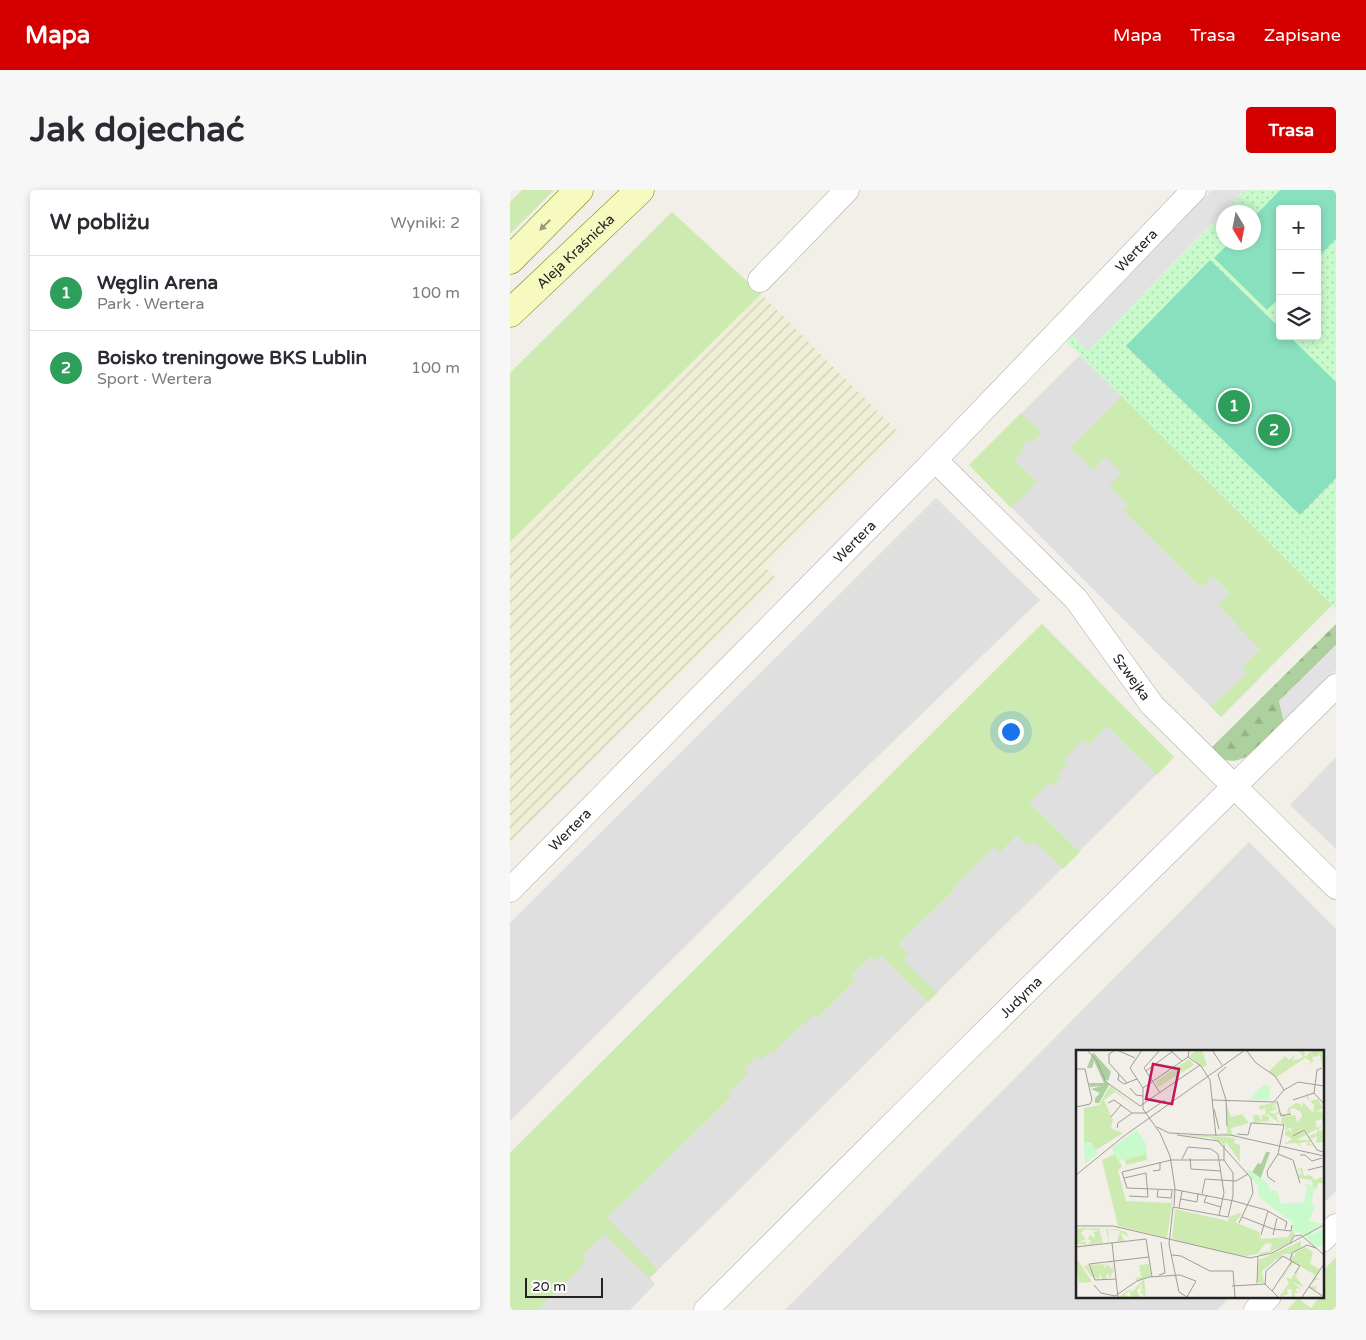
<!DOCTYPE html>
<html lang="pl">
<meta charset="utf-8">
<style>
body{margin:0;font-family:"Varela Round",sans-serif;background:#f7f7f7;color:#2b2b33}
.controls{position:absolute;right:15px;top:15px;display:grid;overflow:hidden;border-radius:5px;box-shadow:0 2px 8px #0003}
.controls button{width:45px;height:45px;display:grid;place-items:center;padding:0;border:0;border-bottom:1px solid #e1e1e2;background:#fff;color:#2b2b33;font:25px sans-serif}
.compass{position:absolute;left:706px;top:15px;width:45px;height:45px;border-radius:50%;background:#fff;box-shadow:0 2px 8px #0003;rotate:170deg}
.scale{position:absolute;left:15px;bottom:12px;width:78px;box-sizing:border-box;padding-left:5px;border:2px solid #222;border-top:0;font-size:14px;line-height:18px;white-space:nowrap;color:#222;-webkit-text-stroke:4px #fff;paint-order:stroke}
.you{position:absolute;left:500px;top:541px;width:18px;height:18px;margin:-12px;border:4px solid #fff;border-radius:50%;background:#1a73e8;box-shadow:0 0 0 8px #1a73e833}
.badge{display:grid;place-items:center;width:32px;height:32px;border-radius:50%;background:#d40000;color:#fff;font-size:16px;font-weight:700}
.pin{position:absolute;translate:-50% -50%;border:2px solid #fff;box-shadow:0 1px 5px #0006}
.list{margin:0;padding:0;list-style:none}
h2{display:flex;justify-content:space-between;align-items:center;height:65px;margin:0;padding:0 20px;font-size:21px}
h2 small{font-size:16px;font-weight:400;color:#7c7c81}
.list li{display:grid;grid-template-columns:32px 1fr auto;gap:15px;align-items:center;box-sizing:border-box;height:75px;padding:0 20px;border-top:1px solid #e1e1e2}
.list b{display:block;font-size:19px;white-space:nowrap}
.list p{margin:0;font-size:16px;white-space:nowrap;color:#7c7c81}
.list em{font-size:16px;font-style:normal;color:#7c7c81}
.icon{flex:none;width:28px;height:28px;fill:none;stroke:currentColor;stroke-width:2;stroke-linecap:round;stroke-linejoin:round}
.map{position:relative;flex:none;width:826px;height:1120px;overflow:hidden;border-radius:5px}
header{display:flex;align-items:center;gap:30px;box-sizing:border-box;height:70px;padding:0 25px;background:#d40000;color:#fff}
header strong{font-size:24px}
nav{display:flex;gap:28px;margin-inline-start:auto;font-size:18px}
.intro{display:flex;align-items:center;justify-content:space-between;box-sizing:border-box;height:120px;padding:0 30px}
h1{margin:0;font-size:35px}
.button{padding:12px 22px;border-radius:5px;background:#d40000;color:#fff;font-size:18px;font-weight:700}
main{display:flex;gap:30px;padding:0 30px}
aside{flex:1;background:#fff;border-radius:5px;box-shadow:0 2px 8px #0003}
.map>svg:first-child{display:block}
.residential{fill:#e0dfdf}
.farmland{fill:url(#farmland-furrows)}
.grass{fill:#cdebb0}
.forest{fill:url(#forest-firs)}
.park{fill:url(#park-dots);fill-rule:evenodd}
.pitch{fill:#88e0be}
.parking{fill:#e2e2e2}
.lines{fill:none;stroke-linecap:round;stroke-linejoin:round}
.street-casing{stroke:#a9a9a9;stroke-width:25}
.secondary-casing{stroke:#707d05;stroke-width:29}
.street{stroke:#fff;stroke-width:24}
.secondary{stroke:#f7fabf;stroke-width:28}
.oneway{fill:#979978}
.labels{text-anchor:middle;stroke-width:4;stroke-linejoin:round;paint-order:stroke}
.street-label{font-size:14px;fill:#222;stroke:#fff}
.inset-road{fill:none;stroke:#9f9d99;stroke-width:1}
.view{fill:#c2185b;fill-opacity:0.15;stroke:#c2185b;stroke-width:2.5}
.inset-edge{fill:none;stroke:#222;stroke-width:2.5}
</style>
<header>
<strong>Mapa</strong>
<nav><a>Mapa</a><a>Trasa</a><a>Zapisane</a></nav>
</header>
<div class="intro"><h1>Jak dojechać</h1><a class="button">Trasa</a></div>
<main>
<aside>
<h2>W pobliżu<small>Wyniki: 2</small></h2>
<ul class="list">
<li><span class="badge" style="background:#2e9e5b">1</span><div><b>Węglin Arena</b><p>Park · Wertera</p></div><em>100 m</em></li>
<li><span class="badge" style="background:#2e9e5b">2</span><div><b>Boisko treningowe BKS Lublin</b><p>Sport · Wertera</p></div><em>100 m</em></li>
</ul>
</aside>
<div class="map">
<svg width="826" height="1120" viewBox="0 0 826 1120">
<defs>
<pattern id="farmland-furrows" width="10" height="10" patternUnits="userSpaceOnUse" patternTransform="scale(1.25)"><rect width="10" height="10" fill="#eef0d5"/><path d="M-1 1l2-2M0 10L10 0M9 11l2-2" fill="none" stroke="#ccceb7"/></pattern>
<pattern id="forest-firs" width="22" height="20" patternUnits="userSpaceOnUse" patternTransform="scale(1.25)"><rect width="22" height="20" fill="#add19e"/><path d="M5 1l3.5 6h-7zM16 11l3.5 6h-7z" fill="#95b388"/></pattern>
<pattern id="park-dots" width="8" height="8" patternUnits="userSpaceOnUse" patternTransform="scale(1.25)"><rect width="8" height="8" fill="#c8facc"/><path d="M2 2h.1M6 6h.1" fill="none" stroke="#acd6af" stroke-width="1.8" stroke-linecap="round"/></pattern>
</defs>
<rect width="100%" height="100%" fill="#f2efe9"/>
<g class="residential">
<path d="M570,165L822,415L711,527L459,275Z"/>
<path d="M426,308L530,410L309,623L0,931V733Z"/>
<path d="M532,434L664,567L140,1088L145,1094L120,1120H0V963Z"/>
<path d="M826,567V659L780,615Z"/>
<path d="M739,652L826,739V1001L812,1015V861H567V1106H721L707,1120H275Z"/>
</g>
<path class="farmland" d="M251,104L388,242L254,376L266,388L0,652V352Z"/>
<g class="grass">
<path d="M12,0H44L0,44V12Z"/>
<path d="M162,22L251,104L0,352V183Z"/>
<path d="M612,206L822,415L711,527L701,517L737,483L732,478L750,459L708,415L720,403L703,386L691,397L613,321L618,315L599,296L612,283L596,267L583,280L560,258Z"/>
<path d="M511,223L532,243L522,253L518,250L511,257L514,261L504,270L527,292L501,318L459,275Z"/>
<path d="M532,434L664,567L647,585L597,536L578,555L573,550L554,569L558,573L548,584L551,588L543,596L538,593L519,613L570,662L553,679L524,651L518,656L507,645L490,662L484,657L445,696L446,698L388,754L399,764L393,770L427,803L418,812L371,765L366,771L361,766L341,786L345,791L307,828L302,824V827L292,836L291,835L262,864L260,861L251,870L247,866L234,879L238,884L219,902L222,906L97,1028L148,1080L139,1088L94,1044L72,1066L76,1070L67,1081L27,1120H0V963Z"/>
<path d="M826,1067V1120H777L788,1108L801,1118L810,1106H812V1082Z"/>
</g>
<path class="forest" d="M826,434V455L769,511L774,532C761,545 737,576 716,570C710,569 705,563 700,559Z"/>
<path class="park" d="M735,0H826V419L557,152L562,145L578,161ZM770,19H807V146H770ZM714,22H744V52H714Z"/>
<g class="pitch">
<path d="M770,0H826V49L807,68V19H770V107L757,120L704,68L719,53L744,52V27Z"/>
<path d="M700,70L770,138V146H779L826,192V288L790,325L616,156Z"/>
</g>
<g class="parking">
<path d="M702,0H734L578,161L562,145Z"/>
<path d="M826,455V480L774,532L769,511Z"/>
</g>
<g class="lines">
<g class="street-casing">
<g id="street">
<path d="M250,90L337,0"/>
<path id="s1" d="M425,270L566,409L642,515L826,697"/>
<path id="s2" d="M0,700L425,270L684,0"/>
<path d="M812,1050L826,1036"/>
<path id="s3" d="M196,1120L461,856L826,496"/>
<path d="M746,1120L759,1106"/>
</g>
</g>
<g class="secondary-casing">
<g id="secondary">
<path d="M0,70L69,0"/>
<path id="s4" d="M0,123L130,0"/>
</g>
</g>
<use href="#street" class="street"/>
<use href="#secondary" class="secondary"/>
</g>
<defs><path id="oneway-solid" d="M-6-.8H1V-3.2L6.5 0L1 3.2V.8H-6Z" transform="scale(1.25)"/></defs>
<use class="oneway" href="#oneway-solid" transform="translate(35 35) rotate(135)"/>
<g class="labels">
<g class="street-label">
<text dy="5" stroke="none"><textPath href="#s4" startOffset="90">Aleja Kraśnicka</textPath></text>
<text dy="5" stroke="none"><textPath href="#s2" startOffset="895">Wertera</textPath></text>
<text dy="5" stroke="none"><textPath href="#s2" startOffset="490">Wertera</textPath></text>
<text dy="5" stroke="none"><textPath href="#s1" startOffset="294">Szwejka</textPath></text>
<text dy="5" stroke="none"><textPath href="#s2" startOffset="85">Wertera</textPath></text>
<text dy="5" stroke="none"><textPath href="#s3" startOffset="444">Judyma</textPath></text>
</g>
</g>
<g transform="translate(566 860)">
<rect width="248" height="248" fill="#f2efe9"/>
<path d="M121,0H126L131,15L127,17L113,6ZM222,0H228L229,7L237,0H247V18L243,2V6L236,7L237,11L233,15L235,11L229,8L201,27L192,22L209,6L213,10L219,4L217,10L224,9L227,6ZM113,9L118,15L82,37L79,32ZM34,36L60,57L39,42L28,50L37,70L35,78L47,83L20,100L14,92H8V58L23,55ZM232,45L234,51L242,49L247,58L240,62L246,61L247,67V74L246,69L239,71L241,78L247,75L241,81L247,80V92L240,93L241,86L235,89L232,86L241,83V79L231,84L228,79L221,81L227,80L230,85L220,90H234V94L237,95L231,96L232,92L223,93L225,97L220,93L208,94L216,89L209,85V82L212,81L213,80L216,83L215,77L209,81L210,76L205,73L206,67L219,65L221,72L226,67L225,62L217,58L214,59L215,64L206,66L205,63L211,64L212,58L220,53L225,54L226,59L227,52L237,63L238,55L230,47ZM150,52L155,67L166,64L173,73L155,78L156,84L163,86L143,83H141H151ZM200,52L201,54L195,56H201L195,59L201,58V59L193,62L199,64L203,60L205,66L201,63L200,66L204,74L192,64L188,67L193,66V71L178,73L177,65H183L185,71L186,65L190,64L189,58L184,60L183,56ZM101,86L116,85L153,87L170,91L159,89L158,93L164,95V112L150,92L148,95L134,87ZM39,104L46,116L42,121L50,151L95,153L98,141L91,188L42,176L26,110ZM70,104L71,110L50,115L49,109ZM226,118L228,126L234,125L239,130L246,127L247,133H242L240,139L234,137L237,134L235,130L223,128L222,122L226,126L224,119L222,121L221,119ZM99,159L152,171L153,167L163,163L166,164L159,172L183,182L185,189L212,187L216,180L219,184L212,194L185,206L183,203L194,201L196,194L190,193L181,204L170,206L141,201L96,189ZM7,178L39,179L50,182L51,183L52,187L45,182L48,191H41L44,181L32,179L33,193L30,179H23L27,193L12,195L15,191L12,189L11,185L12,189L14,184L19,189L18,183H15L23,181L9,179L5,183L10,189L3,192H10L11,195L0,196L9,194H0V179ZM225,191V197L216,203L219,207V203L229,197L237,202L234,214L244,219L240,228L244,230H239L234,236L241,237L239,240L247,245L233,237L239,225L224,216L217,213L207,228L206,227L214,217L215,204H206L205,208L196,211H199L186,221L188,233L181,232L183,210ZM0,208L5,215L16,232L3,233ZM36,212L38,220L34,228L31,223L30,229H26L24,223L23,229L15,226L19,232L8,216L12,215L15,225L14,215L28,214L29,220L30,214L37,219L36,213H32ZM73,214L75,226L61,231L59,228L65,227L63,215ZM223,217L220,227L228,237L215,232L227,240L221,238L219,241L224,242L218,243L219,247H216V240L211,238L212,244L203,247L213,233L210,227L215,229ZM68,229L70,247L64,242L68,239H65L66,233L61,241L64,247H55L54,241L48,245L53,246V247H43L53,240L57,241Z" fill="#cdebb0"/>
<path d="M17,2L35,22L32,31L28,29L33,35L23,53H19V48L24,43L15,39L25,36L14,37L13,33H28L18,11L16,18H11ZM190,102H194L184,130L176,122L182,113L185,114Z" fill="#add19e"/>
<path d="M187,35L194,36L193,50H173ZM61,80L69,92L72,110L70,104L43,111L35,98ZM8,92H14L11,95L15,94L22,103L9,114ZM172,119L192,133L194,141L201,140L204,152L208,154L228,152L231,138L229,134L239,136L235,155L239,156L233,171L247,174L236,181L237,184L247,179V197L244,195L241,198L227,184L216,180L217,173L183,147L182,136L170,121Z" fill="#c8facc"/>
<path class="inset-road" d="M11,0L21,11L30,32L64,56L124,15M41,0L59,8M66,0L54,18L67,38M84,0L68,18L84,43M94,0L106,11M113,0L112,7L125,16L134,30L140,86M136,0L146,15M170,0L180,13L199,26L208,40M33,13L51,33M33,13V4L39,0M150,17L142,24L150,50L151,76M246,18L241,20L238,43L248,54M0,19H9L16,50L14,54L0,57M70,21L97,1M43,24L42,30L48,34L61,29M54,38L60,45L67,46M67,38V59L84,83L94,106L99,138L98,156M67,38L112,7M136,50L198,52L208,40L222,32L248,36M217,50L238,43M201,51L205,66L215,64M32,53L38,50L56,63M138,59L143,79M35,67L45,55M81,77L93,83L131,85M41,78L42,73L56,63H70L89,50M161,84L172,85L175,73L208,75L202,104L191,121L192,127L199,132M101,85L142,91L175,128L177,143L163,173M131,85H154L248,106M217,86L228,80L241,100L247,102M202,104L217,110L224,133M224,105H229L236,111L246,108M114,108L115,119L145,121M106,109L112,97L135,99L142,104L148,143L143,165M148,110H95L46,122L51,138L101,140L158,151L190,160L211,172L209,179M232,120L248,116M77,121L84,120V112M0,125L48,86L169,0M48,128L70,123L72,147L53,146M82,140L81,147L95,148L96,141M126,144L129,129L160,131L172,124M131,145L128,152L145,157M105,149L121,152L122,143M97,157L152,167L157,146V123L148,110V95M97,157L93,194L103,242L111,247M103,158L106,141M166,167L197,179L215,181L216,175M0,176H37L174,208L196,203L248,175M185,185L192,161M197,185L201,168M36,193L42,247M214,193L218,186L225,185L248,205M0,197L70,189L76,227M96,205L105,206L134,221H157L159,247M214,210L216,203L231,195L240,198M83,225L89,223L85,192M40,229L19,230L13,214L73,207M181,233L182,207M18,235L25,243L39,246L61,231L73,227L104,225L120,231M189,235L190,221L207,206L224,216L219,223M156,236L189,234L202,247M233,237L248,247M196,241L216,211M111,247L120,231M226,247L248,214"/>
<path class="view" d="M77,14L103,19L96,54L70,49Z"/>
<rect width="248" height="248" class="inset-edge"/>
</g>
</svg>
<div class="controls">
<button>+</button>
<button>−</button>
<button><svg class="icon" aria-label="layers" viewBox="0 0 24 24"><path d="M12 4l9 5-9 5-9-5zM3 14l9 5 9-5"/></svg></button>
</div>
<svg class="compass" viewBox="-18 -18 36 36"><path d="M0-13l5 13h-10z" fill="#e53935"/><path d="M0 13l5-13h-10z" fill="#7c7c81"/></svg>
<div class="scale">20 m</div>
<div class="you"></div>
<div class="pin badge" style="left:724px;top:216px;background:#2e9e5b">1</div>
<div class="pin badge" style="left:764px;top:240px;background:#2e9e5b">2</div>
</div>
</main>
